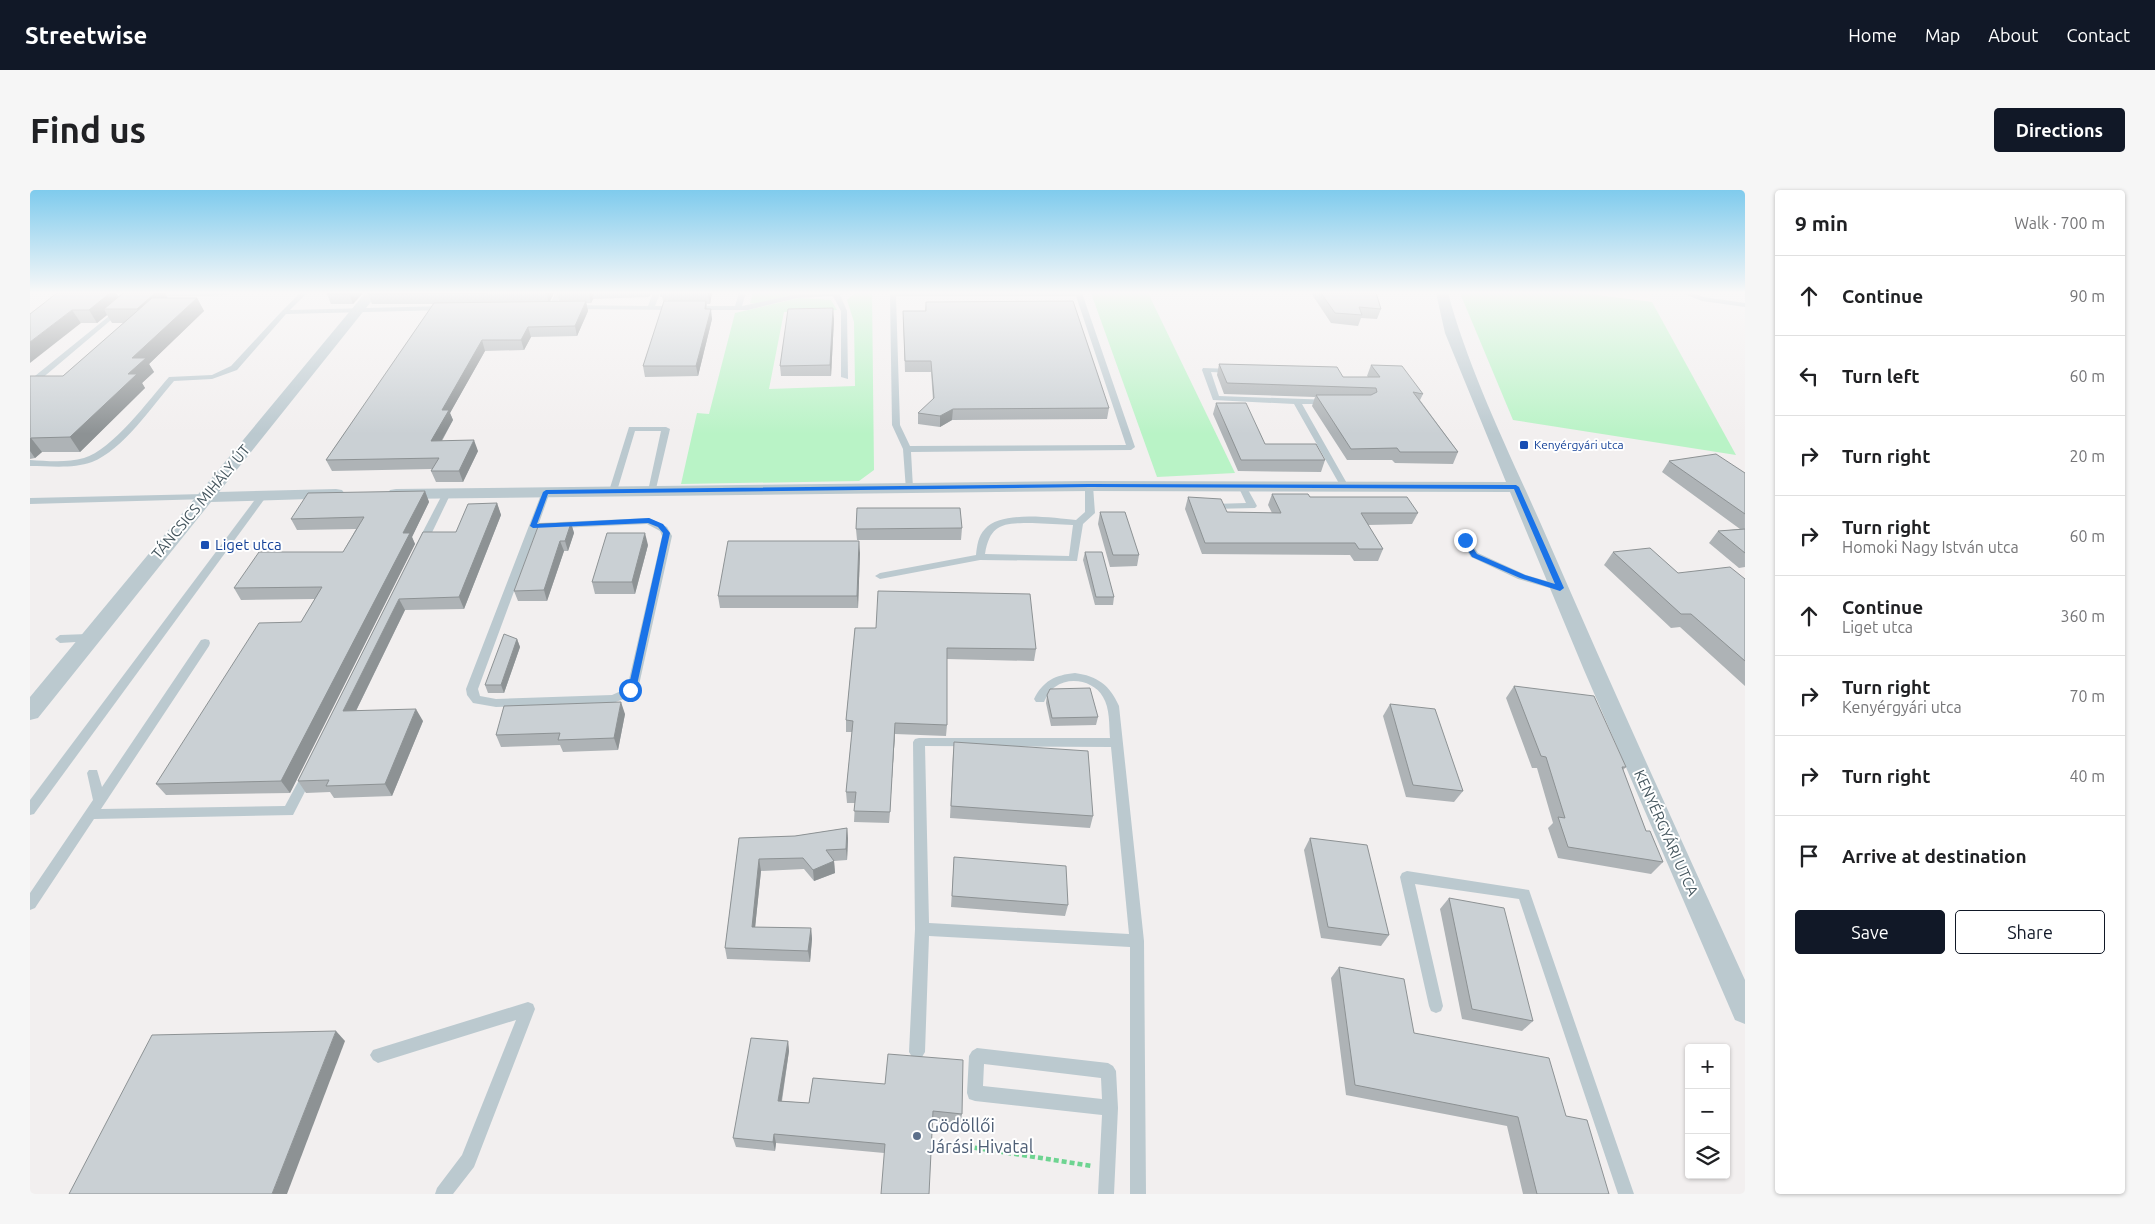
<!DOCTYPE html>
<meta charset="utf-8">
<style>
body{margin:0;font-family:Ubuntu,sans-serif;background:#f6f6f6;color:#202124}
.controls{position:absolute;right:15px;bottom:15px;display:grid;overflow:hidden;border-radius:5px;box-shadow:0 1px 4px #0004}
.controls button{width:45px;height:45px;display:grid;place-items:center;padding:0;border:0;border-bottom:1px solid #e0e0e0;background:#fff;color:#202124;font:25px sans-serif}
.stop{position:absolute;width:15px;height:15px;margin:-11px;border:4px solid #1a73e8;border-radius:50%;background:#fff}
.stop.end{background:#1a73e8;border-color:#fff;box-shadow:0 1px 5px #0008}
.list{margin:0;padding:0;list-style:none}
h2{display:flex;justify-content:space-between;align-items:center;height:65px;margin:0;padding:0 20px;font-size:21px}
h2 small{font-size:16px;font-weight:400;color:#757577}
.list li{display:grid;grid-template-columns:32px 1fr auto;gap:15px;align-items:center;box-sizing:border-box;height:80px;padding:0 20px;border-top:1px solid #e0e0e0}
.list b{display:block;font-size:19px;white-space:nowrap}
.list p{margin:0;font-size:16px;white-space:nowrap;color:#757577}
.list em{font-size:16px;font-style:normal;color:#757577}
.actions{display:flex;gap:10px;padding:15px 20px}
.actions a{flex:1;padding:11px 0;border:1px solid #111827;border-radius:5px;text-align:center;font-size:18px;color:#111827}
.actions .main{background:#111827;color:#fff}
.icon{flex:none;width:28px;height:28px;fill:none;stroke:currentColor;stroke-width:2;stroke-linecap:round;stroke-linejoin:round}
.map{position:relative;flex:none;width:1715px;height:1004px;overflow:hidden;border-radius:5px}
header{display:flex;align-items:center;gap:30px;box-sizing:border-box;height:70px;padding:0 25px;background:#111827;color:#fff}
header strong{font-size:24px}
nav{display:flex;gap:28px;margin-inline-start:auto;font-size:18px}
.intro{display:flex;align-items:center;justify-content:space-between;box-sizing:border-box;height:120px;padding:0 30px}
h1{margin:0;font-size:35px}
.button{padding:12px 22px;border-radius:5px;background:#111827;color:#fff;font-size:18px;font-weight:700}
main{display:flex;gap:30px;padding:0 30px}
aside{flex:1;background:#fff;border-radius:5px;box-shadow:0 1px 4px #0004}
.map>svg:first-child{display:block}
.commercial{fill:#fdf3e7}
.green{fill:#b9f3c6}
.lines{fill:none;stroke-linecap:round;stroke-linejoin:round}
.path{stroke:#6ed491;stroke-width:4.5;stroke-dasharray:5 3;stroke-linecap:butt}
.service{fill:#bbc9cf;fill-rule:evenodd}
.minor{fill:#bbc9cf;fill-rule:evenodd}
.wall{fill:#aeb3b6}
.shaded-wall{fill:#8d9294}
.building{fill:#cad0d4;stroke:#8d9294}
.route{fill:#1a73e8}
.transit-dot{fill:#1a4fb4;stroke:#fff;stroke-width:2}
.service-dot{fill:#5c6f8a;stroke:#fff;stroke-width:2}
.labels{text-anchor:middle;stroke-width:4;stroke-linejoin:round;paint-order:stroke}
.far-transit-label{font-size:12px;fill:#164399;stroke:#fff;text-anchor:start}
.street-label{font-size:15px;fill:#45565e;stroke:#fff}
.transit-label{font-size:15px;fill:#164399;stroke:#fff;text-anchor:start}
.near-service-label{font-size:18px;fill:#4e5e75;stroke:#fff;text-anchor:start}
</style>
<header>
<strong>Streetwise</strong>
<nav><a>Home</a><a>Map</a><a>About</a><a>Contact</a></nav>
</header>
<div class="intro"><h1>Find us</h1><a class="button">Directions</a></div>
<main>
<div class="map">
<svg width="1715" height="1004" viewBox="0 0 1715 1004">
<rect width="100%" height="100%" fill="#f2efef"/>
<path class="commercial" d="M1551,103H1620L1622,112Z"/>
<g class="green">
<path d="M723,103H768L726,114L720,113Z"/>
<path d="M825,103H842L844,280L829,291L651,294L667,223L679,224L705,123L769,108L801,110L807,120L754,122L739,199L825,196L824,132L817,110Z"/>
<path d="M1061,103H1118L1205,283L1127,287Z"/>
<path d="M1430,103H1551L1622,112L1706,265L1483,230Z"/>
</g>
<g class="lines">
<path class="path" d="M921,954L1062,976"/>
<g class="service">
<path d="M119,103H202L199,105L121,107L118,105Z"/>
<path d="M270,103H277L260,120L415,116L418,118L415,120L256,124L207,180L182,189L144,191C122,216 93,260 62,272C43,279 20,276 0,276V270C17,271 37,273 54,268C82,260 119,210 139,187L182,185L201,176L252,121Z"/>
<path d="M525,103H532L524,118H511V116L520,115Z"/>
<path d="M623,103H630L625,116H646L649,118L646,120L542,119L539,117L542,115L618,116Z"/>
<path d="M709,103H716L712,116L767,104L819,103L810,105L817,121L818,189L811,187V121L803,106L767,108L718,120H662L659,118L662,116H705Z"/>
<path d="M860,103H1052L1105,257L1101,260L881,262L883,298L882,300H876L873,259L862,235ZM866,106H1046L1096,255L880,256L870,235Z"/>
<path d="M1652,103H1663L1673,107L1715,113V117L1672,111Z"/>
<path d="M89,118L94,119L10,190L12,192L11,194H0V190Z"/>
<path d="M1173,178L1202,179L1206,181L1202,183L1181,182L1189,206L1302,210L1303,212L1299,214H1272L1319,297L1318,299H1312L1311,297L1264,214L1183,210L1172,180Z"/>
<path d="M599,237H636L640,239L625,303H619L618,301L631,241H605L587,301L583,304L579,301Z"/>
<path d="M1059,293L1063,296L1065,323L1053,334L1047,371L950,370L850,389L845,386L850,383L946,365C947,356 948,346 955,339C971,320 1023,328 1046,330L1055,322V296ZM1002,333L1043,335L1039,366L955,364C960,333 974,333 1002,333Z"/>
<path d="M1212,293L1216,296L1227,316L1225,318L1181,319V315L1184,314L1216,313L1208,296Z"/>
<path d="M516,299L520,302L509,333L619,328L637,337L642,346L609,495L599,507L583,513L466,517L443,513L437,505L436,499L512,302ZM617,334L630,341L632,346L598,494L591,501L582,505L466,509L450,506L448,499L507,339Z"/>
<path d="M417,300L421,303L396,355L394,357H388L386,355L413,303Z"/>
<path d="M233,302L236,303V307L4,624L0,625V610L230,303Z"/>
<path d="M175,304L178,305V309L0,314V308Z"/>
<path d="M1435,347L1438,348L1448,363L1496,385L1534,396L1535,398L1530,401L1488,389L1441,367L1430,350Z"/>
<path d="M58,444L62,445L63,448L62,451L30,453L25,449L30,445Z"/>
<path d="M175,449L179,450L180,453L179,456L71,619L255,616L275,579H283L285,582L263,625L64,629L5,718L0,720V703L63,610L57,583L59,580H67L72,597L171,450Z"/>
<path d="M1045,483C1067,486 1080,495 1089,516L1114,751L1116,1004H1100V757L899,746L895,862L892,867L887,870L882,867L879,862L885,739L883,552L885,549L889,548H1080C1079,535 1080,518 1073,507C1064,491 1040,486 1025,497C1020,500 1017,506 1014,512H1006L1004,509C1013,491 1025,485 1045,483ZM895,556L1081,557L1099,744L899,733Z"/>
<path d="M1377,681L1499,700L1604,1004H1588L1489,709L1385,694L1413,816L1411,821L1406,823L1401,821L1399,816L1370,687L1372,683Z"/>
<path d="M498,812L503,814L505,819L444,977L423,1004H405L407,998L432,965L486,830L348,873L343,870L340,865L343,860Z"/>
<path d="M947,858L1078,873L1083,876L1086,881L1088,918L1084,1004H1068L1072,925L945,911L939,909L937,903L939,866L942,861ZM954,874L1071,888L1072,909L953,896Z"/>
</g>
<g class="minor">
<path d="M335,103H348L189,302L306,299L312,300L315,304L312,308L181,312L8,528L0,530V507Z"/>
<path d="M1406,103H1418C1440,185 1483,270 1517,348C1581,496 1648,643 1715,790V834L1705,830L1554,480L1480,302L1059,301L366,309L360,308L357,304L360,300L366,299L1059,291L1476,292L1415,143Z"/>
</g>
</g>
<g class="wall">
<path d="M27,103H86L88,107L93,103H135L137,108H167L174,121L119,174L124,182L112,193L115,198L50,262H12L5,268L0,269V186H33L94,133H82L77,125L67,133H51Z"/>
<path d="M298,103H333L323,114H301L297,104Z"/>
<path d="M338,103H524L520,112L529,111L527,103H622L619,107L563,109L561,113H556L558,121L547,146L501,147L494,160L455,161L420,223L423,230L412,251L448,261L433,292H406L401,281L402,279L302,281L296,270L404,114H342Z"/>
<path d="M630,103H682L680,114H677V119L682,129L668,186L615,187L613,176L638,111V110L633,111L632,107H630Z"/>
<path d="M1281,103H1346L1351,119L1347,129L1331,128L1328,136L1301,133Z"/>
<path d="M896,112L1079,218L1077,229L922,230L910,237L888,234V223L903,210L901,182H875L873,121H895Z"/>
<path d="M804,129L801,186H751L750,176Z"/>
<path d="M1189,174L1313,187H1338L1337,186L1341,175L1393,204L1390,210L1428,262L1423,274L1365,273L1362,270H1317L1282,216L1285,207L1194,204L1187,185Z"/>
<path d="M1186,213L1235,254L1295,270L1291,282L1208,281L1183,224Z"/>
<path d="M1639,271L1715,283V377L1709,378L1679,353L1688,341L1710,339L1632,282Z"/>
<path d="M395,301L399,312L382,347L385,354L260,603L136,605L126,594L271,432L285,409L211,410L204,398L313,362L326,339L267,340L261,329Z"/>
<path d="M1242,304L1280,307L1388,323L1382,334L1338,335L1353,359L1348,371H1324L1320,365L1172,364L1155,319L1158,307L1197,322L1242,323L1238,315Z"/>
<path d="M467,313L471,325L434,419L375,420L326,521L393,531L362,606L304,608L300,602L276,603L268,591L393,342H426Z"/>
<path d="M1070,322L1109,365L1107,376L1080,377L1068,334Z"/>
<path d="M541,333L544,343L538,361H534L517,411H488L484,401Z"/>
<path d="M932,338L931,350H827L826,339Z"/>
<path d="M618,355L605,404H565L562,392Z"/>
<path d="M1055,362L1084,407L1083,415H1065L1053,370Z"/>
<path d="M1583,362L1648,383L1715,389V496L1650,437L1641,438L1574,375Z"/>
<path d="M830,363L828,418H690L688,406Z"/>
<path d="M825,438L1006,459L1004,471L917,469V535L916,546L865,544L859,633L824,632L825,613H817L816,602L822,542H816V530Z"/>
<path d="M487,449L490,457L474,503H458L455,495Z"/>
<path d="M1484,496L1596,577L1593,580L1616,641L1633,672L1621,684L1528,668L1518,638L1523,633L1507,578H1502L1476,508Z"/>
<path d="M1017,505L1068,527L1066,535L1021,536L1016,513Z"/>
<path d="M1360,514L1433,601L1424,612L1376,607L1353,526Z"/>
<path d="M595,524L588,560L533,562L530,555L471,557L466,545Z"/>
<path d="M923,564L1063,626L1060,638L920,628Z"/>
<path d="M817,638L818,649L817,670L804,671L805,683L784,691L774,679L731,681L725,737L781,738L782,749L780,772L697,769L695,758L709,648L765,646Z"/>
<path d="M1280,648L1359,745L1351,756L1291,748L1274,660Z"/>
<path d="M924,667L1038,715L1035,726L921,717Z"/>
<path d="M1419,708L1503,831L1492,841L1432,829L1410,719Z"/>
<path d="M1309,777L1384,843L1536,926L1579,1004H1493L1477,936L1316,905L1301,788Z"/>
<path d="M758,851L759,861L752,911L779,913L783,888L932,924L931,933L902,931L854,963L746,953L745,961L706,957L703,948Z"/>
</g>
<g class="shaded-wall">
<path d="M80,103H86L92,113L74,119L77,125L67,133L59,120Z"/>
<path d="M125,103H135L139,111L115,133L107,119Z"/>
<path d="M320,103H333L323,114L319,104Z"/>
<path d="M516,103H524L519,113Z"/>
<path d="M559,103H562L563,109L561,113Z"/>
<path d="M678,103H682L680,114L678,104Z"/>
<path d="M167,108L174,121L119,174L124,182L112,193L115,198L50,262L40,247L98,184L102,168Z"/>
<path d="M556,111L558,121L547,146L545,136Z"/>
<path d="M803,118L804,129L801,186L800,175Z"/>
<path d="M681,119L682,129L668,186L666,176Z"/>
<path d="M42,120L51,133L0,173V152Z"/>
<path d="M498,137L501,147L494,160L491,150Z"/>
<path d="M452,150L455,161L420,223L423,230L405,262L401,251L412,220Z"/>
<path d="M923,219L922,230L910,237V226Z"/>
<path d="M1,248L12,262L5,268L0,261V249Z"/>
<path d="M444,250L448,261L433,292L429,281Z"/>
<path d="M395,301L399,312L382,347L385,354L260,603L251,591L373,343Z"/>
<path d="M467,313L471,325L434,419L429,407Z"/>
<path d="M541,333L544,343L538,361L535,351Z"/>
<path d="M615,343L618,355L605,404L602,392Z"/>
<path d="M530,351L534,361L517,411L514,400Z"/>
<path d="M829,351L830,363L828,418L827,406Z"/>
<path d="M369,409L375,420L320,533L313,521Z"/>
<path d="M487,449L490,457L474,503L471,495Z"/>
<path d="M591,512L595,524L588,560L584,548Z"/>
<path d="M386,519L393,531L362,606L355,594Z"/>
<path d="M865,533V544L859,633L860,622Z"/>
<path d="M817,638L818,649L817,670L816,659Z"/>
<path d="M729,669L731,681L724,748L722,737Z"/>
<path d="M804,671L805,683L784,691L783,680Z"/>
<path d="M781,738L782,749L780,772L778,761Z"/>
<path d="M306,841L315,851L257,1004H242Z"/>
<path d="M758,851L759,861L750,920L748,911Z"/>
<path d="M744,944L746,953L745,961L743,952Z"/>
</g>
<g class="building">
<path d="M27,103H80L59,120H42L0,152V124Z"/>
<path d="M93,103H125L107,119H74Z"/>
<path d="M298,103H320L319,104H297Z"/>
<path d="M338,103H457L338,104Z"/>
<path d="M1291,103H1346L1351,119L1329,117L1332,125L1305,123Z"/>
<path d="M122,108H167L102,168H116L98,184H107L40,247L1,248L0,249V186H33Z"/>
<path d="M556,111L545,136L498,137L491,150H452L412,220H419L401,251L444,250L429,281H401L409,268L296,270L404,113Z"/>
<path d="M634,111H676L675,119H681L666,176H613Z"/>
<path d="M1043,111L1079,218L923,219L910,226L888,223L904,208L901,171H875L873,121H896V112Z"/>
<path d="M803,118L800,175L750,176L758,119Z"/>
<path d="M1189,174L1307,177L1313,187H1350L1341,175L1372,176L1393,204L1383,202L1428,262H1370L1367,258L1321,259L1286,205H1341L1347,202L1346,198L1197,193Z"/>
<path d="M1186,213H1216L1235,254H1286L1295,270H1211Z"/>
<path d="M1686,264L1715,283V324L1639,271Z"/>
<path d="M395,301L373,343H380L251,591L126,594L229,433L271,432L292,397L204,398L229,362H313L334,327L261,329L278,303Z"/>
<path d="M1242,304H1278L1280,307H1377L1388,323H1331L1353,359H1329L1325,353H1175L1158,307L1191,309L1197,322L1251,323Z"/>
<path d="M467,313L429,407L369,409L313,521L386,519L355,594L296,596L299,590L268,591L393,342H426L438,314Z"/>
<path d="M827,318H930L932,338L826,339Z"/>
<path d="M1070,322H1095L1109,365H1083Z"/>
<path d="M541,333L535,351H530L514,400L484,401L509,334Z"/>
<path d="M1715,339V363L1688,341Z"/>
<path d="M577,343H615L602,392H562Z"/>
<path d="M698,351H829L827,406H688Z"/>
<path d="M1620,358L1648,383L1700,377L1715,389V471L1661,424H1651L1583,362Z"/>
<path d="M1055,362H1072L1084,407H1066Z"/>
<path d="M848,401L1000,404L1006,459L917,458V535L865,533L860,622L824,621L826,602H816L823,531L816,530L825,438H846Z"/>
<path d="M474,444L487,449L471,495H455Z"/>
<path d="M1484,496L1564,506L1596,577H1592L1616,641H1620L1633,672L1538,657L1528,627L1535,628L1516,567L1511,566Z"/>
<path d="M1060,498L1068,527L1022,528L1017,505L1020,499Z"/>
<path d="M591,512L584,548L528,550L530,543L466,545L474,516Z"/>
<path d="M1360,514L1405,519L1433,601L1383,595Z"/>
<path d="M924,552L1058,561L1063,626L921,616Z"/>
<path d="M817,638L816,659L796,660L804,671L783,680L773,668L729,669L722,737L781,738L778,761L695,758L709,648L765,646Z"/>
<path d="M1280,648L1337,655L1359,745L1298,737Z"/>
<path d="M924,667L1036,676L1038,715L922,706Z"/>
<path d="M1419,708L1474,718L1503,831L1442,819Z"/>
<path d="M1309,777L1374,789L1384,843L1519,868L1536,926L1557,930L1579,1004H1507L1488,927L1325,895Z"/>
<path d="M306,841L242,1004H39L122,845Z"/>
<path d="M721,848L758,851L748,911L779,913L783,888L855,894L858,864L933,870L932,924L903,921L899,1004H851L855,954L744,944L743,952L703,948Z"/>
</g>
<linearGradient id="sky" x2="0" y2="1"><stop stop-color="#7fcbed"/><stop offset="0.42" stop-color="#f9f8f8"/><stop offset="1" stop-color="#f9f8f8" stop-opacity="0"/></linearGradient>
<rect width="1715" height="244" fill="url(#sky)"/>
<path class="route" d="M1059,294L1486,295L1489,297L1534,398L1530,401L1490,388L1442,367L1431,350L1437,349L1447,364L1495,385L1525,394L1484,299L1059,297L518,304L507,334L619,328L633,334L640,343L607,495L600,503L596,500L599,495L633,343L628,337L618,333L503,338L500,336L513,302L516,300Z"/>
<g class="transit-dot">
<rect x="1489" y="250" width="10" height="10" rx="2.5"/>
<rect x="170" y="350" width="10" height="10" rx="2.5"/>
</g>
<circle class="service-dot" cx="887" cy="946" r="5"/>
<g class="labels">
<g class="far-transit-label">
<text x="1504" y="259">Kenyérgyári utca</text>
</g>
<g class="street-label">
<text transform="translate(171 312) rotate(-50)" y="5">TÁNCSICS MIHÁLY ÚT</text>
<text transform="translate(1636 643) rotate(66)" y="5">KENYÉRGYÁRI UTCA</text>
</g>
<g class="transit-label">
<text x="185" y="360">Liget utca</text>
</g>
<g class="near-service-label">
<text x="897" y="942">Gödöllői<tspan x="897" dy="21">Járási Hivatal</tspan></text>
</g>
</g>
</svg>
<div class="controls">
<button>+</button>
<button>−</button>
<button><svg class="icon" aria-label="layers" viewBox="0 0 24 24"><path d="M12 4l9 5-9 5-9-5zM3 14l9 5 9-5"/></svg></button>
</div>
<div class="stop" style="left:600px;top:500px"></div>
<div class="stop end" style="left:1435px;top:350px"></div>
</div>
<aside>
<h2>9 min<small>Walk · 700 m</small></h2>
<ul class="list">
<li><svg class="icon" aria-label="ahead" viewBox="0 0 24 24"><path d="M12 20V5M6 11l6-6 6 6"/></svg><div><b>Continue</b></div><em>90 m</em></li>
<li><svg class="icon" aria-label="left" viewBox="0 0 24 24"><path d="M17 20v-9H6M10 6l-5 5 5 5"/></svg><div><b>Turn left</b></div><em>60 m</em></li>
<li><svg class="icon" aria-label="right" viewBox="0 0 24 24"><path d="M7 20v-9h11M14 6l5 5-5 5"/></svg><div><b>Turn right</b></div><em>20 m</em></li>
<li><svg class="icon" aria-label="right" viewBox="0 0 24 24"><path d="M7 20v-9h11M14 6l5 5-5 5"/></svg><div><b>Turn right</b><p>Homoki Nagy István utca</p></div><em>60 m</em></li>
<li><svg class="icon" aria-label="ahead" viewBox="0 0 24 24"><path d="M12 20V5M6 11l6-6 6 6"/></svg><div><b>Continue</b><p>Liget utca</p></div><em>360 m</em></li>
<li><svg class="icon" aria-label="right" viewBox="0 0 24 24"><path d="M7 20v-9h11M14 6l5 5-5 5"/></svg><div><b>Turn right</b><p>Kenyérgyári utca</p></div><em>70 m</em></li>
<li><svg class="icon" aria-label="right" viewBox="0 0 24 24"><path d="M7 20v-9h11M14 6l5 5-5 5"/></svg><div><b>Turn right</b></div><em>40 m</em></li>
<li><svg class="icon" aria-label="arrive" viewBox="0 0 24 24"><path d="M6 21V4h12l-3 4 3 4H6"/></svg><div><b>Arrive at destination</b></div></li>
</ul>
<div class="actions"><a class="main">Save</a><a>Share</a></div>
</aside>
</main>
